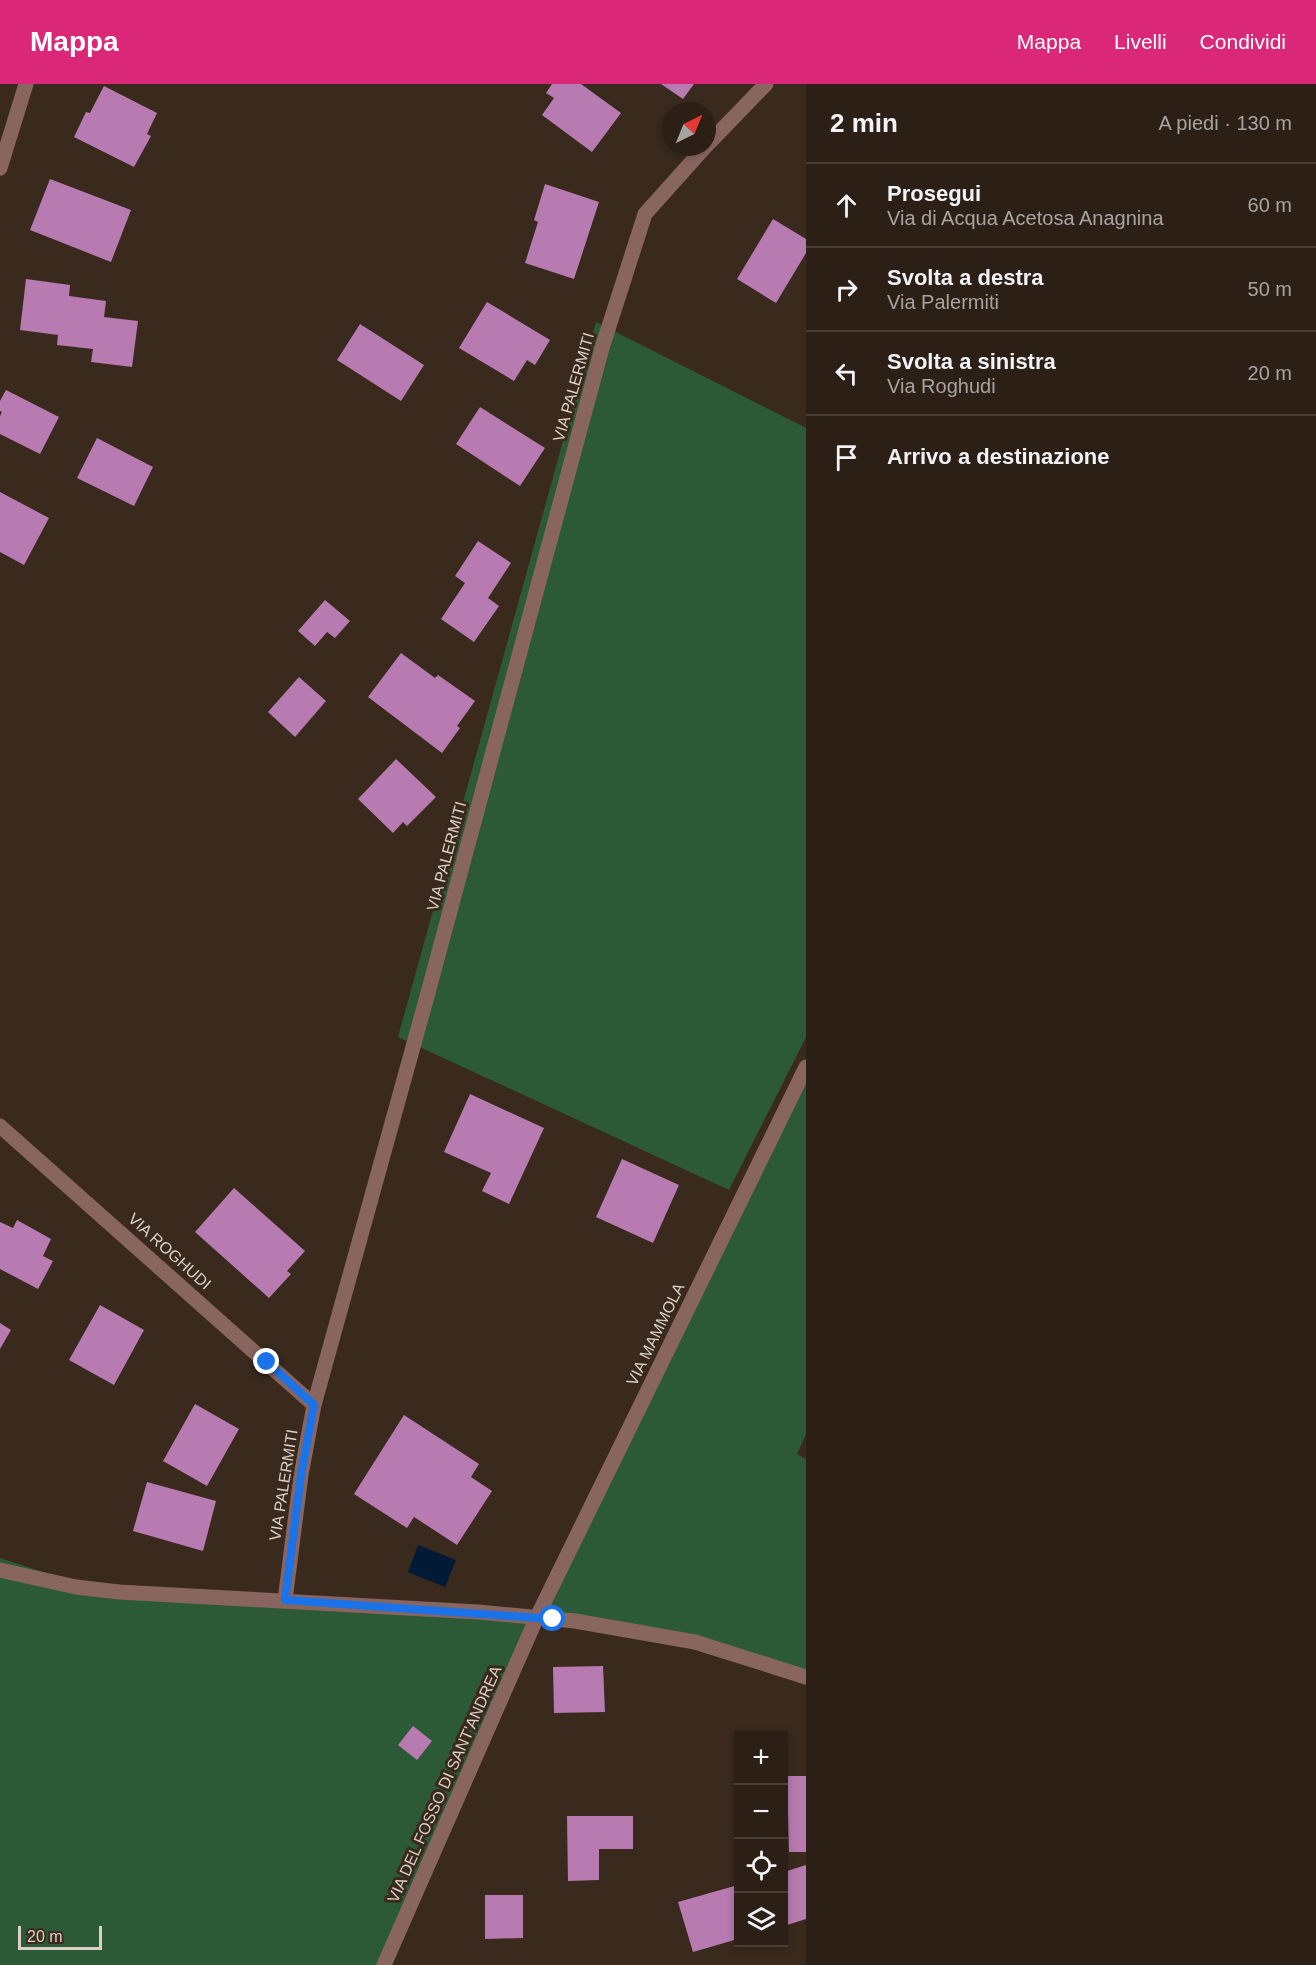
<!DOCTYPE html>
<html lang="it">
<meta charset="utf-8">
<style>
body{margin:0;font-family:Helvetica,sans-serif;background:#382d23;color:#f1f3f6}
.controls{position:absolute;right:18px;bottom:18px;display:grid;overflow:hidden;border-radius:0px;box-shadow:0 3px 9px #0003}
.controls button{width:54px;height:54px;display:grid;place-items:center;padding:0;border:0;border-bottom:2px solid #483e35;background:#2c2016;color:#f1f3f6;font:30px sans-serif}
.compass{position:absolute;left:662px;top:18px;width:54px;height:54px;border-radius:50%;background:#2c2016;box-shadow:0 3px 9px #0003;rotate:43deg}
.scale{position:absolute;left:18px;bottom:15px;width:84px;box-sizing:border-box;padding-left:6px;border:3px solid #dbd0c8;border-top:0;font-size:16px;line-height:21px;white-space:nowrap;color:#dbd0c8;-webkit-text-stroke:4px #3a2a1d;paint-order:stroke}
.stop{position:absolute;width:18px;height:18px;margin:-14px;border:4px solid #1a73e8;border-radius:50%;background:#fff}
.stop.end{background:#1a73e8;border-color:#fff;box-shadow:0 2px 6px #0008}
.list{margin:0;padding:0;list-style:none}
h2{display:flex;justify-content:space-between;align-items:center;height:78px;margin:0;padding:0 24px;font-size:26px}
h2 small{font-size:20px;font-weight:400;color:#a6a3a1}
.list li{display:grid;grid-template-columns:39px 1fr auto;gap:18px;align-items:center;box-sizing:border-box;height:84px;padding:0 24px;border-top:2px solid #483e35}
.list b{display:block;font-size:22px;white-space:nowrap}
.list p{margin:0;font-size:20px;white-space:nowrap;color:#a6a3a1}
.list em{font-size:20px;font-style:normal;color:#a6a3a1}
.icon{flex:none;width:33px;height:33px;fill:none;stroke:currentColor;stroke-width:2;stroke-linecap:round;stroke-linejoin:round}
.map{position:relative;flex:none;width:806px;height:1881px;overflow:hidden}
header{display:flex;align-items:center;gap:36px;box-sizing:border-box;height:84px;padding:0 30px;background:#db2777;color:#fff}
header strong{font-size:28px}
nav{display:flex;gap:33px;margin-inline-start:auto;font-size:21px}
main{display:flex}
aside{flex:1;background:#2c2016}
.map>svg:first-child{display:block}
.green{fill:#2d5a36}
.water{fill:#011a36}
.building{fill:#b77bb2}
.lines{fill:none;stroke-linecap:round;stroke-linejoin:round}
.minor{stroke:#896560;stroke-width:15}
.route{stroke:#1a73e8;stroke-width:8}
.labels{text-anchor:middle;stroke-width:6;stroke-linejoin:round;paint-order:stroke}
.street-label{font-size:16px;fill:#dbd0c8;stroke:#3a2a1d}
</style>
<header>
<strong>Mappa</strong>
<nav><a>Mappa</a><a>Livelli</a><a>Condividi</a></nav>
</header>
<main>
<div class="map">
<svg width="806" height="1881" viewBox="0 0 806 1881">
<rect width="100%" height="100%" fill="#3a2a1d"/>
<g class="green">
<path d="M596,238L806,344V953L729,1106L398,953Z"/>
<path d="M806,982V1350L797,1370L806,1375V1593L734,1569L537,1533L384,1881H0V1474L98,1506L537,1533Z"/>
</g>
<path class="water" d="M418,1461L456,1476L445,1503L408,1488Z"/>
<g class="building">
<path d="M552,0H581L621,29L592,68L542,31L554,14L546,9Z"/>
<path d="M661,0H694L683,15Z"/>
<path d="M104,2L157,29L147,50L151,52L134,83L74,53L86,28L90,29Z"/>
<path d="M50,95L131,126L111,178L30,146Z"/>
<path d="M545,100L599,118L574,195L525,179L538,138L534,136Z"/>
<path d="M773,135L806,155V169L776,219L737,195Z"/>
<path d="M26,195L70,201L69,212L106,217L104,233L138,237L132,283L91,278L93,265L57,261L58,251L20,246Z"/>
<path d="M487,218L550,256L535,281L527,276L514,297L459,264Z"/>
<path d="M360,240L424,281L401,317L337,276Z"/>
<path d="M6,306L59,333L40,370L0,350V332L2,328L0,327V317Z"/>
<path d="M480,323L545,364L520,402L456,360Z"/>
<path d="M97,354L153,383L134,422L77,394Z"/>
<path d="M0,408L49,434L24,481L0,468Z"/>
<path d="M478,457L511,479L488,514L499,522L474,558L441,535L465,499L455,492Z"/>
<path d="M325,516L350,537L335,554L327,548L315,562L298,547Z"/>
<path d="M401,569L435,594L438,591L475,617L457,642L460,644L442,669L368,613Z"/>
<path d="M299,593L326,617L295,653L268,628Z"/>
<path d="M396,675L436,713L407,742L403,738L393,749L358,715Z"/>
<path d="M470,1010L544,1044L509,1120L482,1107L491,1089L444,1068Z"/>
<path d="M622,1075L679,1101L653,1159L596,1133Z"/>
<path d="M234,1104L305,1167L287,1187L291,1190L269,1214L195,1148Z"/>
<path d="M17,1136L51,1155L43,1172L53,1177L38,1205L0,1185V1138L13,1144Z"/>
<path d="M100,1221L144,1246L114,1301L69,1276Z"/>
<path d="M0,1239L11,1246L0,1265Z"/>
<path d="M195,1320L239,1345L207,1402L163,1377Z"/>
<path d="M404,1331L479,1380L471,1393L492,1407L457,1461L414,1433L407,1444L354,1410Z"/>
<path d="M147,1398L216,1417L203,1467L133,1447Z"/>
<path d="M603,1582L605,1628L554,1629L553,1583Z"/>
<path d="M413,1642L432,1657L417,1676L398,1661Z"/>
<path d="M784,1692H806V1768H789L788,1729H784Z"/>
<path d="M567,1732H633V1765H599V1796L568,1797Z"/>
<path d="M806,1781V1835L784,1842V1788Z"/>
<path d="M738,1801V1855L693,1868L678,1818Z"/>
<path d="M485,1811H523V1854L485,1855Z"/>
</g>
<g class="lines">
<g class="minor">
<path d="M707,61L766,0"/>
<path d="M0,84L26,0"/>
<path d="M0,1042L314,1321"/>
<path d="M0,1486L76,1503L119,1508L478,1528L575,1537L695,1558L806,1593"/>
<path d="M285,1516L301,1391L314,1321L426,916L602,264L645,130L705,63"/>
<path d="M384,1881L537,1533L806,983"/>
</g>
</g>
<g class="lines">
<path class="route" d="M267,1278L314,1321L301,1391L285,1516L553,1535"/>
</g>
<g class="labels">
<g class="street-label">
<text transform="translate(573 303) rotate(-74)" y="6">VIA PALERMITI</text>
<text transform="translate(446 772) rotate(-75)" y="6">VIA PALERMITI</text>
<text transform="translate(170 1167) rotate(42)" y="6">VIA ROGHUDI</text>
<text transform="translate(655 1250) rotate(-64)" y="6">VIA MAMMOLA</text>
<text transform="translate(283 1401) rotate(-81)" y="6">VIA PALERMITI</text>
<text transform="translate(444 1700) rotate(-66)" y="6">VIA DEL FOSSO DI SANT'ANDREA</text>
</g>
</g>
</svg>
<div class="controls">
<button>+</button>
<button>−</button>
<button><svg class="icon" aria-label="locate" viewBox="0 0 24 24"><circle cx="12" cy="12" r="6"/><path d="M12 2v4M12 18v4M2 12h4M18 12h4"/></svg></button>
<button><svg class="icon" aria-label="layers" viewBox="0 0 24 24"><path d="M12 4l9 5-9 5-9-5zM3 14l9 5 9-5"/></svg></button>
</div>
<svg class="compass" viewBox="-18 -18 36 36"><path d="M0-13l5 13h-10z" fill="#e53935"/><path d="M0 13l5-13h-10z" fill="#a6a3a1"/></svg>
<div class="scale">20 m</div>
<div class="stop" style="left:553px;top:1535px"></div>
<div class="stop end" style="left:267px;top:1278px"></div>
</div>
<aside>
<h2>2 min<small>A piedi · 130 m</small></h2>
<ul class="list">
<li><svg class="icon" aria-label="ahead" viewBox="0 0 24 24"><path d="M12 20V5M6 11l6-6 6 6"/></svg><div><b>Prosegui</b><p>Via di Acqua Acetosa Anagnina</p></div><em>60 m</em></li>
<li><svg class="icon" aria-label="right" viewBox="0 0 24 24"><path d="M7 20v-9h11M14 6l5 5-5 5"/></svg><div><b>Svolta a destra</b><p>Via Palermiti</p></div><em>50 m</em></li>
<li><svg class="icon" aria-label="left" viewBox="0 0 24 24"><path d="M17 20v-9H6M10 6l-5 5 5 5"/></svg><div><b>Svolta a sinistra</b><p>Via Roghudi</p></div><em>20 m</em></li>
<li><svg class="icon" aria-label="arrive" viewBox="0 0 24 24"><path d="M6 21V4h12l-3 4 3 4H6"/></svg><div><b>Arrivo a destinazione</b></div></li>
</ul>
</aside>
</main>
